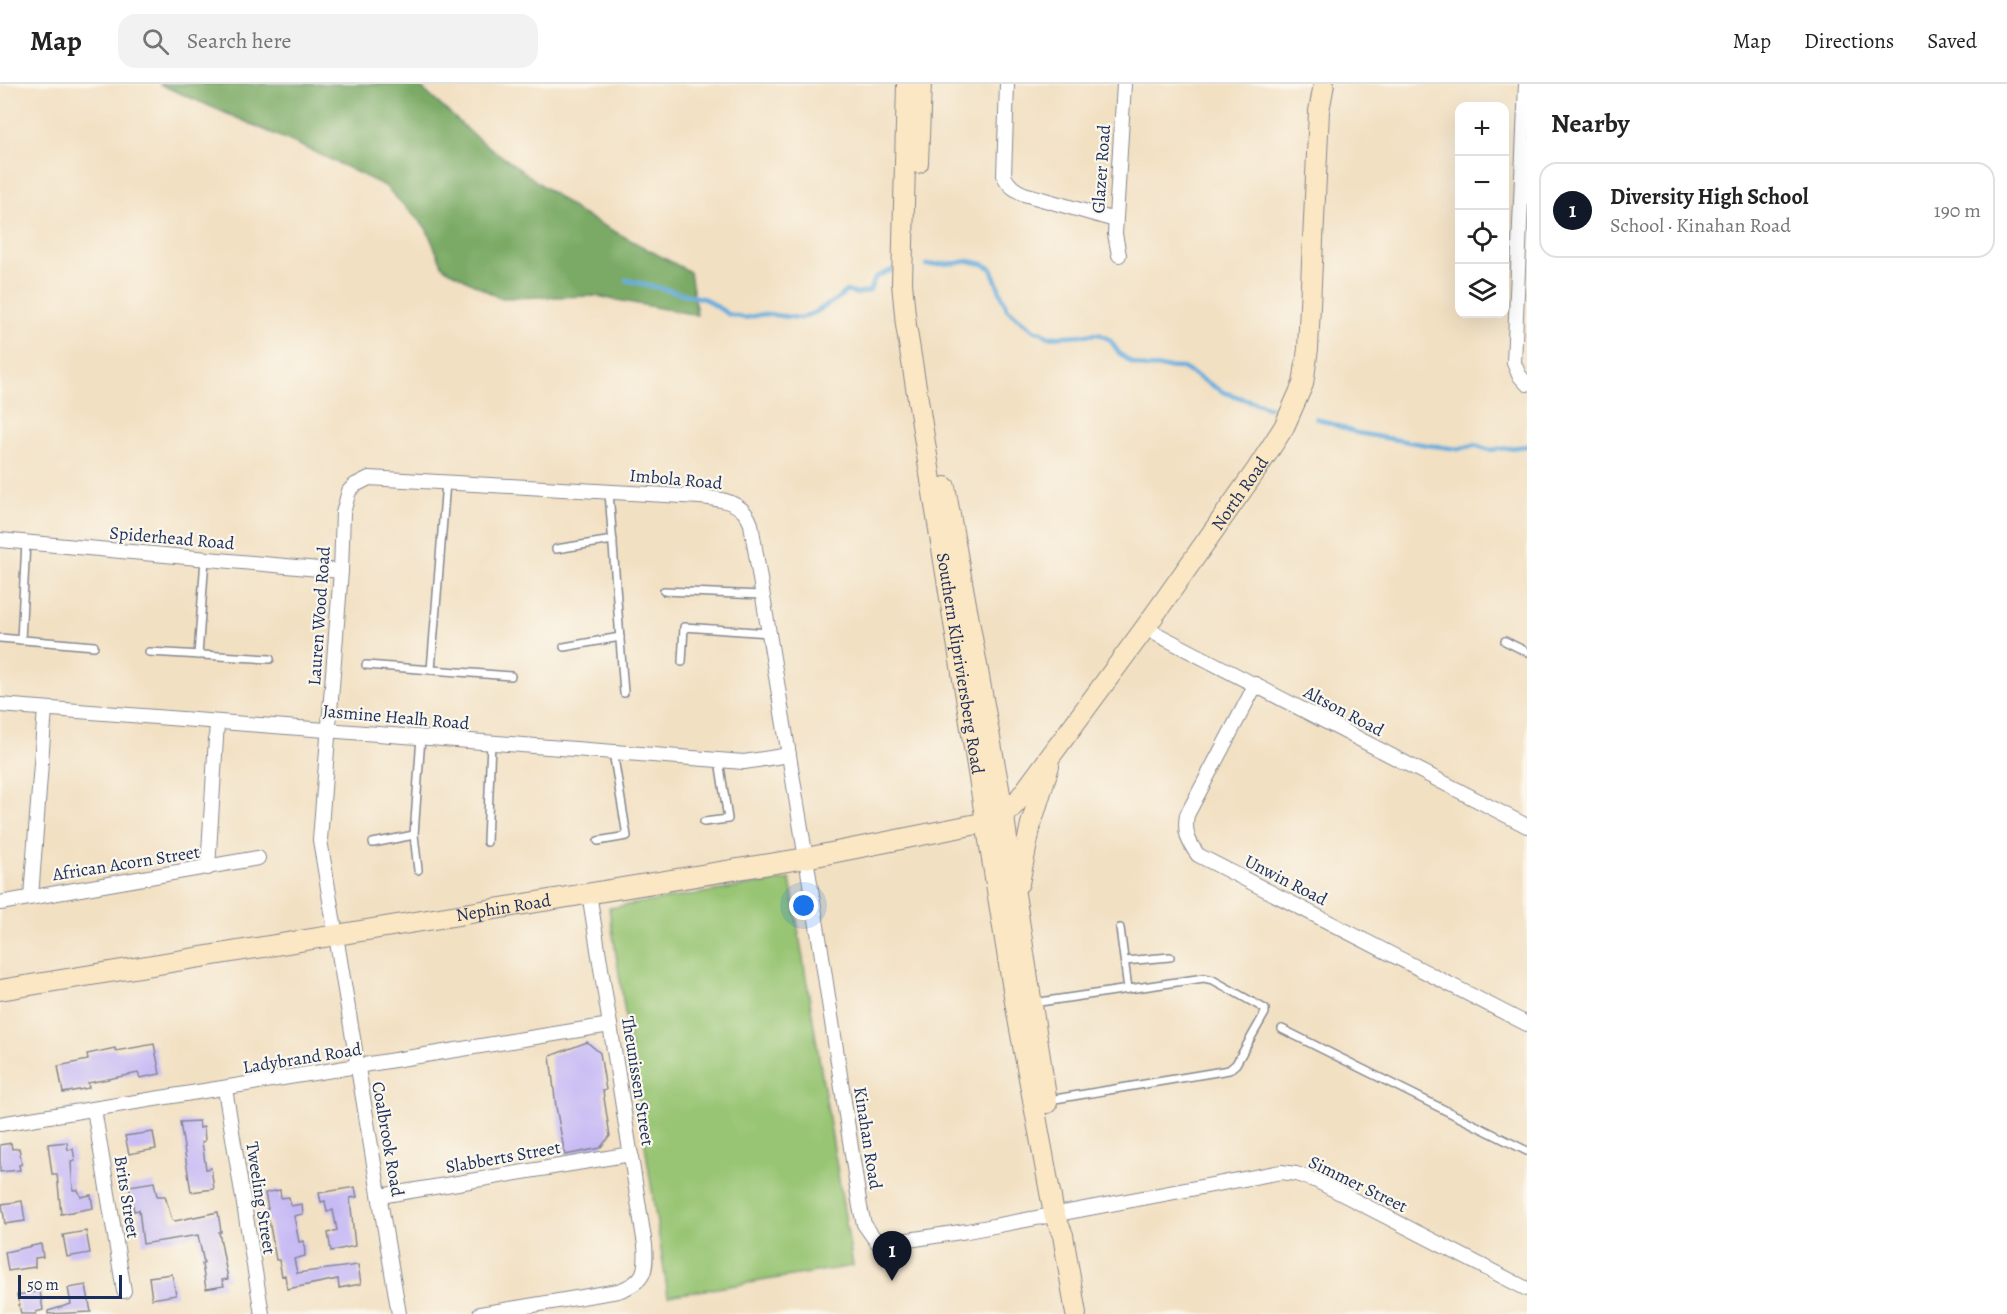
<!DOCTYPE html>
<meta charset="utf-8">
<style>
body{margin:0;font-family:Alegreya,serif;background:#f2f2f2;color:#222}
.controls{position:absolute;right:18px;top:18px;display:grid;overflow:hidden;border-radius:12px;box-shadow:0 6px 24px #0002}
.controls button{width:54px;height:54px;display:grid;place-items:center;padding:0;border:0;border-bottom:2px solid #e0e0e0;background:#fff;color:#222;font:30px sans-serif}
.scale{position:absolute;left:18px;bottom:15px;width:104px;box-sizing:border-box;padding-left:6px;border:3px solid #1b2f5e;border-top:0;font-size:16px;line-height:21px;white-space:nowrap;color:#1b2f5e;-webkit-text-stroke:4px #fbf7ec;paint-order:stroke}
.you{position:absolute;left:804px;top:822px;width:21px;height:21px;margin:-15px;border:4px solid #fff;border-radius:50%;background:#1a73e8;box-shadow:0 0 0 9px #1a73e833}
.badge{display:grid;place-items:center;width:39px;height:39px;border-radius:50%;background:#111827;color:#fff;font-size:20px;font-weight:700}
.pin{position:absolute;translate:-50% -50px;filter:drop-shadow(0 2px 3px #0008)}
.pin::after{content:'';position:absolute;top:32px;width:21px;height:18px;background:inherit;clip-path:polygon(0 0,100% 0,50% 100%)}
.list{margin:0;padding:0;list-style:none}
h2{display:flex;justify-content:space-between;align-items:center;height:78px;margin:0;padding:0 24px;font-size:26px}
h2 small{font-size:20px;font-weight:400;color:#767676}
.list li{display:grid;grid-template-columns:39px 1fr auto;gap:18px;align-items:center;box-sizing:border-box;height:96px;margin:0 12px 12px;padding:0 12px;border:2px solid #e0e0e0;border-radius:18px}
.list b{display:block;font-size:22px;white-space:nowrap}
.list p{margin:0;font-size:20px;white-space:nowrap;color:#767676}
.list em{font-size:20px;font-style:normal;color:#767676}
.icon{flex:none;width:33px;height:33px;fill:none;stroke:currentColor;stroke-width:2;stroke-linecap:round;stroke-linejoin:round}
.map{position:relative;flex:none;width:1527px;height:1230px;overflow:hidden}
header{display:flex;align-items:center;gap:36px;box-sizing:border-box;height:84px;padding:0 30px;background:#fff;border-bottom:2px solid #e0e0e0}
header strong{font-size:28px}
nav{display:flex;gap:33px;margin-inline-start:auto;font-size:21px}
.search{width:420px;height:54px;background:#f2f2f2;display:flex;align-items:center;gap:15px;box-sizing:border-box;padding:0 21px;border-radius:18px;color:#767676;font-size:22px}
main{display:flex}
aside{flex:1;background:#fff}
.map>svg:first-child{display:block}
.green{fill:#98c573;stroke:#5a7a68;stroke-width:1.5}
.forest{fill:#7aaa65;stroke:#4a6c62;stroke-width:1.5}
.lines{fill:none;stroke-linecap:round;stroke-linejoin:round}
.stream{stroke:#67addd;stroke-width:4.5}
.building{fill:#c4b7f5}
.lane-casing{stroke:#868890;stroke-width:10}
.street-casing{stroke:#868890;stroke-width:16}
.secondary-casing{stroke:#868890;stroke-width:22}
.lane{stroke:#fff;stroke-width:7}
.street{stroke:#fff;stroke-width:14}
.secondary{stroke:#fbe7c3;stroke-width:20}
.labels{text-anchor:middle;stroke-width:4.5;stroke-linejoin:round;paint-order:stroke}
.street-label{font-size:18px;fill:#1b2f5e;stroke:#fbf7ec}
</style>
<header>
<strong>Map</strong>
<div class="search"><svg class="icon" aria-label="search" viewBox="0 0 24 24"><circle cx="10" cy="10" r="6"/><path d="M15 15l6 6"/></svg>Search here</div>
<nav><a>Map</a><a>Directions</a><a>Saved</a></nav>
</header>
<main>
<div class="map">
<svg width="1527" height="1230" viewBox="0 0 1527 1230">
<rect width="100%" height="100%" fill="#fbf7ec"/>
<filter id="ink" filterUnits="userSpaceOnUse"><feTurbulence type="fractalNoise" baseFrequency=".0167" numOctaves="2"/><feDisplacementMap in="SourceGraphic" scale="12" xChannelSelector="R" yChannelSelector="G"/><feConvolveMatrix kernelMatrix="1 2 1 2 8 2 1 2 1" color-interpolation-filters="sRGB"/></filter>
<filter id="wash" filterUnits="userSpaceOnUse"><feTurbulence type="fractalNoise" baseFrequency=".008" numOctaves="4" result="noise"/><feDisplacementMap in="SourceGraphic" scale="24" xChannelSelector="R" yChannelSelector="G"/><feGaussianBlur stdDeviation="1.35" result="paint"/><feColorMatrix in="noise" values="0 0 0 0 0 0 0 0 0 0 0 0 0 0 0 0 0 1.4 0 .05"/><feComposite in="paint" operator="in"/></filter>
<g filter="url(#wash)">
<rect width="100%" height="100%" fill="#f2e0c2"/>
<path class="green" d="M790,795L853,1182L668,1212L609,824Z"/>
<path class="forest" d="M159,0H417L477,54L580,129L690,188L697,231L596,212L499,214L443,183L426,144L385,102L315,68Z"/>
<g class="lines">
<g class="stream">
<path d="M927,181L957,179L969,177L983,180L991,184L1007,225L1035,247L1042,248L1048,253L1099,250L1110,256L1119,269L1132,279L1145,283L1183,284L1223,308L1269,323"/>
<path d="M626,196L705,215L728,230L745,234L764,230L800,234L816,228L838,214L846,207L857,210L869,207L876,193L892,186"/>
<path d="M1316,334L1357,349L1427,361L1458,365L1474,361L1490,366L1527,362"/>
</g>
</g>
<g id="blocks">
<g class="building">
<path d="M587,958L600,969L606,1006L603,1007L610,1052L600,1064L565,1071L556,1023L550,972Z"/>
<path d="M154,960L160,990L140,994L138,989L88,999L89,1004L63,1009L58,982L88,976L87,970L115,964L116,967Z"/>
<path d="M199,1037L200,1044L204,1043L205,1057L202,1058L206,1085L211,1084L214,1105L191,1108L180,1038Z"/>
<path d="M153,1048L156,1065L129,1070L125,1052Z"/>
<path d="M67,1058L68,1066L73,1065L75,1077L71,1078L73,1106H78L81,1113L91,1111L93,1124L61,1130L57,1090H52L48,1060Z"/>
<path d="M11,1059L12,1065L19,1064L22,1080L19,1081L20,1086L0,1088V1061Z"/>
<path d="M154,1098L157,1112H165L172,1136L175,1137L218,1128L221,1148H219L228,1195L222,1196L224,1202L206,1205L202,1180L204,1179L198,1151L143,1160L139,1126L134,1127L129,1102Z"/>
<path d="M355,1103L357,1113L350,1114L355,1162L331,1167L328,1149L337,1146L333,1126L327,1128L325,1117L321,1118L319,1109Z"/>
<path d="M280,1106L281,1114L289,1113L291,1122L302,1120L303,1130L294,1132L299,1158L304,1157L305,1172L294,1175L297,1189L358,1181L361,1200L339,1204L338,1195L287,1205L285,1191L282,1192L279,1176H276L269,1136L267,1137L265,1126L268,1125L265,1109Z"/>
<path d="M22,1117L25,1137L5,1140L2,1120Z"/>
<path d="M86,1147L90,1169L67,1173L63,1151Z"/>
<path d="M41,1160L43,1173L35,1174V1183L8,1187L5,1168Z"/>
<path d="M172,1190L176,1211L152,1215L149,1193Z"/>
<path d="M86,1201L91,1228L48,1230V1227L71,1220L68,1204Z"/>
<path d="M40,1207L43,1226L36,1228V1230H21L17,1211Z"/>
</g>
</g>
</g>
<g filter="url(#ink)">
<use href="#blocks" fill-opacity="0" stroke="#868890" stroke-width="1.5"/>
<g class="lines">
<g class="lane-casing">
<g id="lane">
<path d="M609,408L624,609"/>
<path d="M556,465L613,456"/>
<path d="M664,507L762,511"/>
<path d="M0,554L94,562"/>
<path d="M21,556L26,458"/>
<path d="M1505,557L1527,568"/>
<path d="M564,563L620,553"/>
<path d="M149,568L270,575"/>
<path d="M198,571L205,475"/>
<path d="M682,578L684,543L769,549"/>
<path d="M366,581L511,592"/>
<path d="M431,586L446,398"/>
<path d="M704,738L728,735L719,676"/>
<path d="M598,757L627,752L613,668"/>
<path d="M487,758L491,658"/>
<path d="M373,759L414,751"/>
<path d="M418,786L414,751L421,653"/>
<path d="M1120,844L1128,905"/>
<path d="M1125,877L1170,873"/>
<path d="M1033,919L1204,894L1213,896L1265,925V929L1236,980L1229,986L1049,1016"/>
<path d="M1282,945L1527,1067"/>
</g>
</g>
<g class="street-casing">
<g id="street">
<path d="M1007,0L1004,92C1009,102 1015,106 1024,110L1115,136"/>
<path d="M1526,0L1514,279L1519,291L1527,300"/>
<path d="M1119,171L1115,150L1124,0"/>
<path d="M0,456L341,487"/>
<path d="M1145,544L1527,742"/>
<path d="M1256,600L1187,731C1184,747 1188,758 1198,771L1527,940"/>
<path d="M0,621L744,678L789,671"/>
<path d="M208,784L217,638"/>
<path d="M31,813L45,625"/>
<path d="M0,819L258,774"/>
<path d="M225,1005L262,1230"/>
<path d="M94,1025L124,1207"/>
<path d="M0,1040L610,941"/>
<path d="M380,1112L631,1070"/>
<path d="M399,1230L320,756L341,487L343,429L349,407L355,401L369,394L700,413C721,415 743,417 751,440L821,866L860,1123L864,1140L876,1157L889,1159L967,1147L1281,1088L1296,1090L1317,1097L1527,1205"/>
<path d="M480,1230L618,1207C645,1198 647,1187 645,1161L589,809"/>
</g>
</g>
<g class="secondary-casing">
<g id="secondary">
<path id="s1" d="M907,0L902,199L906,241L1015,918L1054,1130L1063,1151L1076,1230"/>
<path d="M918,79L921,0"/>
<path d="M945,403L1004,732L1009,771L1047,1019"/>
<path d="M1019,799L1031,740L1049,682"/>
<path id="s2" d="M0,906L806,774L987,738L1004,732L1016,719L1145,544L1257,385L1284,343L1303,300L1308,265L1319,27L1324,0"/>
</g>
</g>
<use href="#lane" class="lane"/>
<use href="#street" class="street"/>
<use href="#secondary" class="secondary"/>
</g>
</g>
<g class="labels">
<g class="street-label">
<text transform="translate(1101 85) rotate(-86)" y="6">Glazer Road</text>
<text transform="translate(676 395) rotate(5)" y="6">Imbola Road</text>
<text dy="6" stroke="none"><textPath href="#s2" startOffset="1419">North Road</textPath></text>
<text transform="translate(172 454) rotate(5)" y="6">Spiderhead Road</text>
<text transform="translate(319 532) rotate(-86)" y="6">Lauren Wood Road</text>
<text dy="6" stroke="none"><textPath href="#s1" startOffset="584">Southern Klipriviersberg Road</textPath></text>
<text transform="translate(1344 627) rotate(28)" y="6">Altson Road</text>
<text transform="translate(396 633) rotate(5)" y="6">Jasmine Healh Road</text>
<text transform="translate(126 779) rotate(-9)" y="6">African Acorn Street</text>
<text transform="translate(1286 796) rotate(27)" y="6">Unwin Road</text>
<text dy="6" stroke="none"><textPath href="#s2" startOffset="510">Nephin Road</textPath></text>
<text transform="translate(302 974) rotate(-9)" y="6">Ladybrand Road</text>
<text transform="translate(638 997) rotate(81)" y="6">Theunissen Street</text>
<text transform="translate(868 1054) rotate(81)" y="6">Kinahan Road</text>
<text transform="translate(388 1055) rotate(80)" y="6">Coalbrook Road</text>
<text transform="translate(503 1073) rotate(-10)" y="6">Slabberts Street</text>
<text transform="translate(1358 1100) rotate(26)" y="6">Simmer Street</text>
<text transform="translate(127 1113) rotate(81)" y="6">Brits Street</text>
<text transform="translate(261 1114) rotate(81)" y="6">Tweeling Street</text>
</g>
</g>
</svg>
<div class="controls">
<button>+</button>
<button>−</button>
<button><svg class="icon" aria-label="locate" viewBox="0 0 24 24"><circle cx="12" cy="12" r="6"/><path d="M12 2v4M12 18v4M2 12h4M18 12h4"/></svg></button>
<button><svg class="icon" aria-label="layers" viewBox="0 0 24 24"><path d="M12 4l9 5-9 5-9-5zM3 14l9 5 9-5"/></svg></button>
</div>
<div class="scale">50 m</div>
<div class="you"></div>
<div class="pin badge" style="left:892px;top:1197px">1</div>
</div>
<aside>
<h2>Nearby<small></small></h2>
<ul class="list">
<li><span class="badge">1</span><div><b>Diversity High School</b><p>School · Kinahan Road</p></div><em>190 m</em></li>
</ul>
</aside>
</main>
